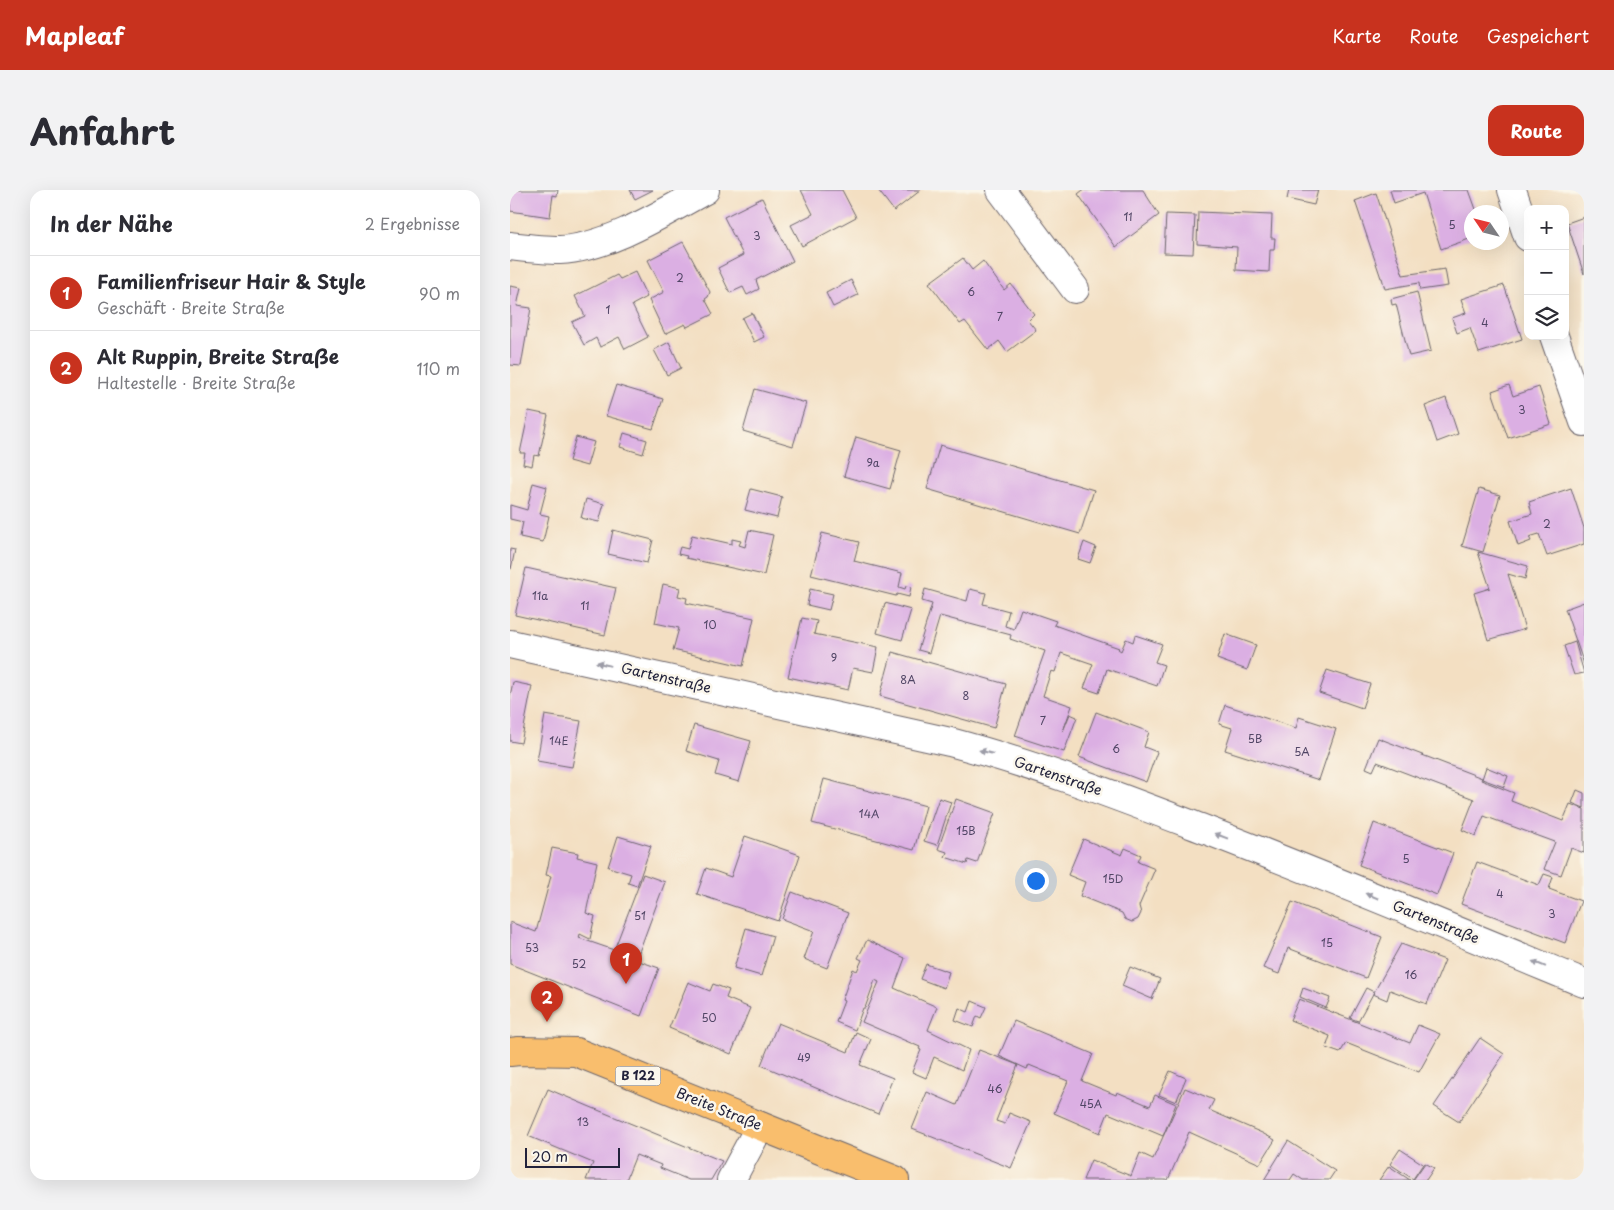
<!DOCTYPE html>
<html lang="de">
<meta charset="utf-8">
<style>
body{margin:0;font-family:"Playpen Sans",sans-serif;background:#f2f2f3;color:#2b2b33}
.controls{position:absolute;right:15px;top:15px;display:grid;overflow:hidden;border-radius:10px;box-shadow:0 5px 20px #0002}
.controls button{width:45px;height:45px;display:grid;place-items:center;padding:0;border:0;border-bottom:1px solid #e1e1e2;background:#fff;color:#2b2b33;font:25px sans-serif}
.compass{position:absolute;left:954px;top:15px;width:45px;height:45px;border-radius:50%;background:#fff;box-shadow:0 5px 20px #0002;rotate:305deg}
.scale{position:absolute;left:15px;bottom:12px;width:95px;box-sizing:border-box;padding-left:5px;border:2px solid #22223b;border-top:0;font-size:14px;line-height:18px;white-space:nowrap;color:#22223b;-webkit-text-stroke:4px #fbf7ec;paint-order:stroke}
.you{position:absolute;left:525px;top:690px;width:18px;height:18px;margin:-12px;border:4px solid #fff;border-radius:50%;background:#1a73e8;box-shadow:0 0 0 8px #1a73e833}
.badge{display:grid;place-items:center;width:32px;height:32px;border-radius:50%;background:#c8321e;color:#fff;font-size:16px;font-weight:700}
.pin{position:absolute;translate:-50% -41px;filter:drop-shadow(0 1px 2px #0008)}
.pin::after{content:'';position:absolute;top:26px;width:18px;height:15px;background:inherit;clip-path:polygon(0 0,100% 0,50% 100%)}
.list{margin:0;padding:0;list-style:none}
h2{display:flex;justify-content:space-between;align-items:center;height:65px;margin:0;padding:0 20px;font-size:21px}
h2 small{font-size:16px;font-weight:400;color:#7c7c81}
.list li{display:grid;grid-template-columns:32px 1fr auto;gap:15px;align-items:center;box-sizing:border-box;height:75px;padding:0 20px;border-top:1px solid #e1e1e2}
.list b{display:block;font-size:19px;white-space:nowrap}
.list p{margin:0;font-size:16px;white-space:nowrap;color:#7c7c81}
.list em{font-size:16px;font-style:normal;color:#7c7c81}
.icon{flex:none;width:28px;height:28px;fill:none;stroke:currentColor;stroke-width:2;stroke-linecap:round;stroke-linejoin:round}
.map{position:relative;flex:none;width:1074px;height:990px;overflow:hidden;border-radius:15px}
header{display:flex;align-items:center;gap:30px;box-sizing:border-box;height:70px;padding:0 25px;background:#c8321e;color:#fff}
header strong{font-size:24px}
nav{display:flex;gap:28px;margin-inline-start:auto;font-size:18px}
.intro{display:flex;align-items:center;justify-content:space-between;box-sizing:border-box;height:120px;padding:0 30px}
h1{margin:0;font-size:35px}
.button{padding:12px 22px;border-radius:15px;background:#c8321e;color:#fff;font-size:18px;font-weight:700}
main{display:flex;gap:30px;padding:0 30px}
aside{flex:1;background:#fff;border-radius:15px;box-shadow:0 5px 20px #0002}
.map>svg:first-child{display:block}
.building{fill:#dbafe3}
.lines{fill:none;stroke-linecap:round;stroke-linejoin:round}
.minor-casing{stroke:#6b646a;stroke-width:30}
.major-casing{stroke:#6b646a;stroke-width:30}
.minor{stroke:#fff;stroke-width:28}
.major{stroke:#f9be6d;stroke-width:28}
.oneway{fill:#9c9ca7}
.labels{text-anchor:middle;stroke-width:5;stroke-linejoin:round;paint-order:stroke}
.number-label{font-size:11px;fill:#504565}
.shield{fill:#fbf7ec;stroke:#636270;stroke-width:1}
.shield-label{font-size:12px;font-weight:bold;fill:#22223b}
.street-label{font-size:14px;fill:#22223b;stroke:#fbf7ec}
</style>
<header>
<strong>Mapleaf</strong>
<nav><a>Karte</a><a>Route</a><a>Gespeichert</a></nav>
</header>
<div class="intro"><h1>Anfahrt</h1><a class="button">Route</a></div>
<main>
<aside>
<h2>In der Nähe<small>2 Ergebnisse</small></h2>
<ul class="list">
<li><span class="badge">1</span><div><b>Familienfriseur Hair &amp; Style</b><p>Geschäft · Breite Straße</p></div><em>90 m</em></li>
<li><span class="badge">2</span><div><b>Alt Ruppin, Breite Straße</b><p>Haltestelle · Breite Straße</p></div><em>110 m</em></li>
</ul>
</aside>
<div class="map">
<svg width="1074" height="990" viewBox="0 0 1074 990">
<rect width="100%" height="100%" fill="#fbf7ec"/>
<filter id="ink" filterUnits="userSpaceOnUse"><feTurbulence type="fractalNoise" baseFrequency=".02" numOctaves="2"/><feDisplacementMap in="SourceGraphic" scale="10" xChannelSelector="R" yChannelSelector="G"/><feConvolveMatrix kernelMatrix="1 2 1 2 8 2 1 2 1" color-interpolation-filters="sRGB"/></filter>
<filter id="wash" filterUnits="userSpaceOnUse"><feTurbulence type="fractalNoise" baseFrequency=".0096" numOctaves="4" result="noise"/><feDisplacementMap in="SourceGraphic" scale="20" xChannelSelector="R" yChannelSelector="G"/><feGaussianBlur stdDeviation="1.12" result="paint"/><feColorMatrix in="noise" values="0 0 0 0 0 0 0 0 0 0 0 0 0 0 0 0 0 1.4 0 .05"/><feComposite in="paint" operator="in"/></filter>
<g filter="url(#wash)">
<rect width="100%" height="100%" fill="#f3dfc2"/>
<g id="blocks">
<g class="building">
<path d="M0,0H48L47,6L43,5L40,27L0,21Z"/>
<path d="M120,0H143L125,9Z"/>
<path d="M291,0H332L346,27L292,56L281,35L303,24Z"/>
<path d="M368,0H411L384,21Z"/>
<path d="M573,0H633L649,25L606,57L568,4Z"/>
<path d="M779,0H808L804,15L777,9Z"/>
<path d="M880,0H959L967,22H962V48L931,59L913,3L884,13Z"/>
<path d="M866,3L893,85L935,79L938,96L910,100L909,93L875,99L872,88H871L845,11Z"/>
<path d="M252,8L283,71L246,90L249,99L237,105L233,97L220,103L208,78L233,65L214,27Z"/>
<path d="M688,22L762,25L761,48H765L764,60H760L759,82L726,80L727,57L687,54Z"/>
<path d="M656,24L685,25L683,64L654,63Z"/>
<path d="M1074,27V84L1057,33Z"/>
<path d="M173,52L200,102L198,107L195,109L203,124L177,137L175,134L155,144L139,110L154,102L138,70Z"/>
<path d="M453,68L462,80L473,71L494,100L501,94L524,124L518,130L526,140L497,162L489,151L478,160L455,131L450,134L419,93Z"/>
<path d="M125,82L137,107L122,115L138,147L115,159L109,147L90,157L86,148L74,155L62,132L75,126L65,106L107,85L110,89Z"/>
<path d="M341,90L348,105L323,117L316,103Z"/>
<path d="M994,95L1012,149L969,163L960,138L947,143L942,128L956,123L951,109Z"/>
<path d="M0,96L11,98L7,116L21,118L11,176L0,175Z"/>
<path d="M907,102L921,161L899,166L886,114L882,115L881,109Z"/>
<path d="M242,123L254,147L244,152L232,128Z"/>
<path d="M159,152L171,178L157,185L144,160Z"/>
<path d="M106,195L153,209L143,239L96,226Z"/>
<path d="M999,195L1003,206L1029,197L1041,234L998,248L982,201Z"/>
<path d="M245,199L296,213L283,256L233,241Z"/>
<path d="M936,208L948,244L927,252L915,216Z"/>
<path d="M19,221L38,225L29,266L24,265L22,276L13,274L15,263H10Z"/>
<path d="M114,243L137,250L133,264L110,257Z"/>
<path d="M66,247L84,252L77,276L59,271Z"/>
<path d="M346,247L391,260L380,299L334,286Z"/>
<path d="M430,255L584,300L570,344L417,299Z"/>
<path d="M23,293L37,297L30,324L39,326L33,352L10,347L13,332L0,329V315L17,320Z"/>
<path d="M1061,298L1074,338V354L1037,366L1029,344L1019,347L1021,351L1008,356L1000,331L1022,324L1019,312Z"/>
<path d="M241,299L272,307L267,328L235,320Z"/>
<path d="M969,299L990,305L973,362L952,356Z"/>
<path d="M76,309L94,314L89,332L71,328Z"/>
<path d="M103,340L143,350L137,373L98,364Z"/>
<path d="M239,340L263,345L254,385L176,368L177,366L168,364L170,357L178,359L182,345L222,354V349L231,351L229,355L235,357Z"/>
<path d="M312,343L349,352L344,371L392,383L389,397L395,399L396,396L401,397L399,407L387,404L386,406L301,385Z"/>
<path d="M574,352L586,357L580,373L568,369Z"/>
<path d="M0,359L5,360L1,379H0Z"/>
<path d="M968,362L1018,376L1015,389L998,384L1015,439L978,450L964,403L980,398Z"/>
<path d="M16,378L106,398L95,445L5,425Z"/>
<path d="M153,394L170,398L168,406L177,408L176,413L244,428L233,476L163,460L169,438L145,433Z"/>
<path d="M300,399L323,404L319,420L297,415Z"/>
<path d="M415,399L457,411L460,399L476,403L473,414L499,421L495,436L504,439L511,419L546,431L544,435L609,458L608,459L611,461L616,449L623,452L625,445L652,454L645,472L654,475L647,496L597,479L589,503L574,498L583,474L551,463L545,482L541,481L533,506L562,516L553,541L560,524L567,527L554,562L505,546L535,461L500,449L501,445L430,426L419,463L408,460L422,414L412,411Z"/>
<path d="M1074,412V474L1055,419Z"/>
<path d="M375,413L401,420L392,450L367,443Z"/>
<path d="M292,428L307,431L304,444L368,457L363,482L343,478L338,500L278,487Z"/>
<path d="M715,444L746,455L737,480L707,469Z"/>
<path d="M1065,452L1074,483L1064,485L1054,456Z"/>
<path d="M382,462L496,494L484,538L370,506Z"/>
<path d="M817,480L860,494L852,518L809,503Z"/>
<path d="M3,492L22,496L11,553L0,551V506Z"/>
<path d="M715,515L786,538L789,527L826,539L809,590L715,560L722,538L709,534Z"/>
<path d="M586,522L639,542L634,557L647,562L636,592L569,567Z"/>
<path d="M35,525L71,531L62,577L27,571Z"/>
<path d="M184,535L241,551L229,592L205,585L209,571L176,561Z"/>
<path d="M868,548L972,588L971,590L1004,603L1001,611L1053,631L1060,614L1074,619V663L1061,658L1051,685L1034,679L1045,652L974,626L966,646L952,640L964,609L867,572L863,581L856,578Z"/>
<path d="M976,577L998,586L994,597L972,589Z"/>
<path d="M314,589L416,616L404,660L302,633Z"/>
<path d="M1067,600L1074,603V618L1062,613Z"/>
<path d="M429,608L441,612L427,655L414,651Z"/>
<path d="M446,609L485,623L467,673L458,670L457,674L435,667L437,662L428,659Z"/>
<path d="M864,633L943,663L927,705L849,675Z"/>
<path d="M108,646L141,656L127,696L118,693L121,684L98,677Z"/>
<path d="M235,646L290,665L268,731L187,704L196,678L221,687Z"/>
<path d="M573,649L612,665L615,658L631,665L628,672L645,679L629,716L631,723L628,729L622,732L615,729L612,723L570,706L575,692L558,685Z"/>
<path d="M42,658L68,663L67,667L87,672L76,723L85,726L80,749L70,744L69,748L104,760L133,684L155,692L126,770L149,778L131,826L0,774V732L26,742L41,686L36,685Z"/>
<path d="M967,672L1029,695L1034,684L1043,687L1039,699L1071,711L1055,753L951,714Z"/>
<path d="M282,702L338,723L317,778L294,769L304,741L272,729Z"/>
<path d="M782,712L872,747L856,788L778,758L769,784L753,778Z"/>
<path d="M236,738L263,746L251,786L224,778Z"/>
<path d="M357,750L395,768L384,798L427,817L418,840L459,860L452,880L424,867L416,888L402,882L411,860L409,859L410,857L352,832L369,792L365,790L355,818H353L345,840L326,832L334,811L332,810L343,779L347,781L352,770L348,768Z"/>
<path d="M891,754L935,770L917,814L880,800L877,810L863,804Z"/>
<path d="M416,774L439,782L434,798L410,789Z"/>
<path d="M620,777L650,789L642,809L612,796Z"/>
<path d="M178,792L200,801L203,794L219,800L216,808L240,818L221,864L159,838Z"/>
<path d="M793,798L820,808L816,818L790,807Z"/>
<path d="M856,798L864,802L848,831L840,828Z"/>
<path d="M789,809L900,853L908,835L930,844L909,882L836,853L830,863L816,858L820,846L780,830Z"/>
<path d="M462,811L476,817L471,828L467,826L463,837L445,830L449,818L458,822Z"/>
<path d="M504,831L583,864L572,891L606,905L607,902L640,916L645,905L666,914L653,946L598,923L590,943L544,923L558,891L519,875L517,879L489,866Z"/>
<path d="M268,833L338,862L346,842L361,849L350,875L383,888L368,924L251,875Z"/>
<path d="M970,848L994,864L949,932L924,916Z"/>
<path d="M469,860L508,875L486,931L495,934L499,923L521,932L501,978L402,939L417,902L447,915Z"/>
<path d="M660,881L676,888L666,912L649,905Z"/>
<path d="M675,898L704,910L699,920L752,943L765,950L750,974L679,942L658,990H573L581,970L621,986L630,963L643,969Z"/>
<path d="M38,899L78,916L212,971L201,990H179L150,978L151,975L126,965L116,990H76L83,973L18,946Z"/>
<path d="M778,951L825,981L819,990H793L784,984L780,990H754Z"/>
<path d="M890,959L913,974L903,989L880,974Z"/>
<path d="M915,973L924,978L916,990H903Z"/>
<path d="M879,976L900,990H869Z"/>
</g>
</g>
</g>
<g filter="url(#ink)">
<use href="#blocks" fill-opacity="0" stroke="#6b646a" stroke-width="1"/>
<g class="lines">
<g class="minor-casing">
<g id="minor">
<path d="M491,0L565,99"/>
<path d="M1002,0L1018,47"/>
<path d="M0,56C17,58 33,60 50,60C98,58 153,23 195,0"/>
<path d="M1044,146L1074,232"/>
<path d="M0,454L440,552C527,575 612,608 696,640C823,689 948,741 1074,793"/>
<path d="M221,990L250,936"/>
</g>
</g>
<g class="major-casing">
<path id="major" d="M0,862L9,861L66,862L385,990"/>
</g>
<use href="#minor" class="minor"/>
<use href="#major" class="major"/>
</g>
<defs><path id="oneway-solid" d="M-6-.8H1V-3.2L6.5 0L1 3.2V.8H-6Z" transform="scale(1.25)"/></defs>
<g class="oneway">
<use href="#oneway-solid" transform="translate(93 474) rotate(-167)"/>
<use href="#oneway-solid" transform="translate(476 562) rotate(-165)"/>
<use href="#oneway-solid" transform="translate(711 646) rotate(-159)"/>
<use href="#oneway-solid" transform="translate(862 706) rotate(-158)"/>
<use href="#oneway-solid" transform="translate(1029 774) rotate(-158)"/>
</g>
</g>
<g class="labels">
<g class="number-label">
<text x="618" y="31">11</text>
<text x="942" y="39">5</text>
<text x="247" y="50">3</text>
<text x="170" y="92">2</text>
<text x="461" y="106">6</text>
<text x="98" y="124">1</text>
<text x="490" y="131">7</text>
<text x="975" y="137">4</text>
<text x="1012" y="224">3</text>
<text x="363" y="277">9a</text>
<text x="1037" y="338">2</text>
<text x="30" y="410">11a</text>
<text x="75" y="420">11</text>
<text x="200" y="439">10</text>
<text x="324" y="472">9</text>
<text x="398" y="494">8A</text>
<text x="456" y="510">8</text>
<text x="533" y="535">7</text>
<text x="745" y="553">5B</text>
<text x="49" y="555">14E</text>
<text x="606" y="563">6</text>
<text x="792" y="566">5A</text>
<text x="359" y="628">14A</text>
<text x="456" y="645">15B</text>
<text x="896" y="673">5</text>
<text x="603" y="693">15D</text>
<text x="990" y="708">4</text>
<text x="1042" y="728">3</text>
<text x="130" y="730">51</text>
<text x="817" y="757">15</text>
<text x="22" y="762">53</text>
<text x="69" y="778">52</text>
<text x="901" y="789">16</text>
<text x="199" y="832">50</text>
<text x="294" y="872">49</text>
<text x="485" y="903">46</text>
<text x="581" y="918">45A</text>
<text x="73" y="936">13</text>
</g>
<rect class="shield" x="105.5" y="876.5" width="45" height="19" rx="4"/>
<g class="shield-label">
<text x="128" y="890">B 122</text>
</g>
<g class="street-label">
<text transform="translate(156 488) rotate(13)" y="5">Gartenstraße</text>
<text transform="translate(548 586) rotate(19)" y="5">Gartenstraße</text>
<text transform="translate(926 732) rotate(22)" y="5">Gartenstraße</text>
<text transform="translate(209 919) rotate(22)" y="5">Breite Straße</text>
</g>
</g>
</svg>
<div class="controls">
<button>+</button>
<button>−</button>
<button><svg class="icon" aria-label="layers" viewBox="0 0 24 24"><path d="M12 4l9 5-9 5-9-5zM3 14l9 5 9-5"/></svg></button>
</div>
<svg class="compass" viewBox="-18 -18 36 36"><path d="M0-13l5 13h-10z" fill="#e53935"/><path d="M0 13l5-13h-10z" fill="#7c7c81"/></svg>
<div class="scale">20 m</div>
<div class="you"></div>
<div class="pin badge" style="left:116px;top:794px">1</div>
<div class="pin badge" style="left:37px;top:832px">2</div>
</div>
</main>
